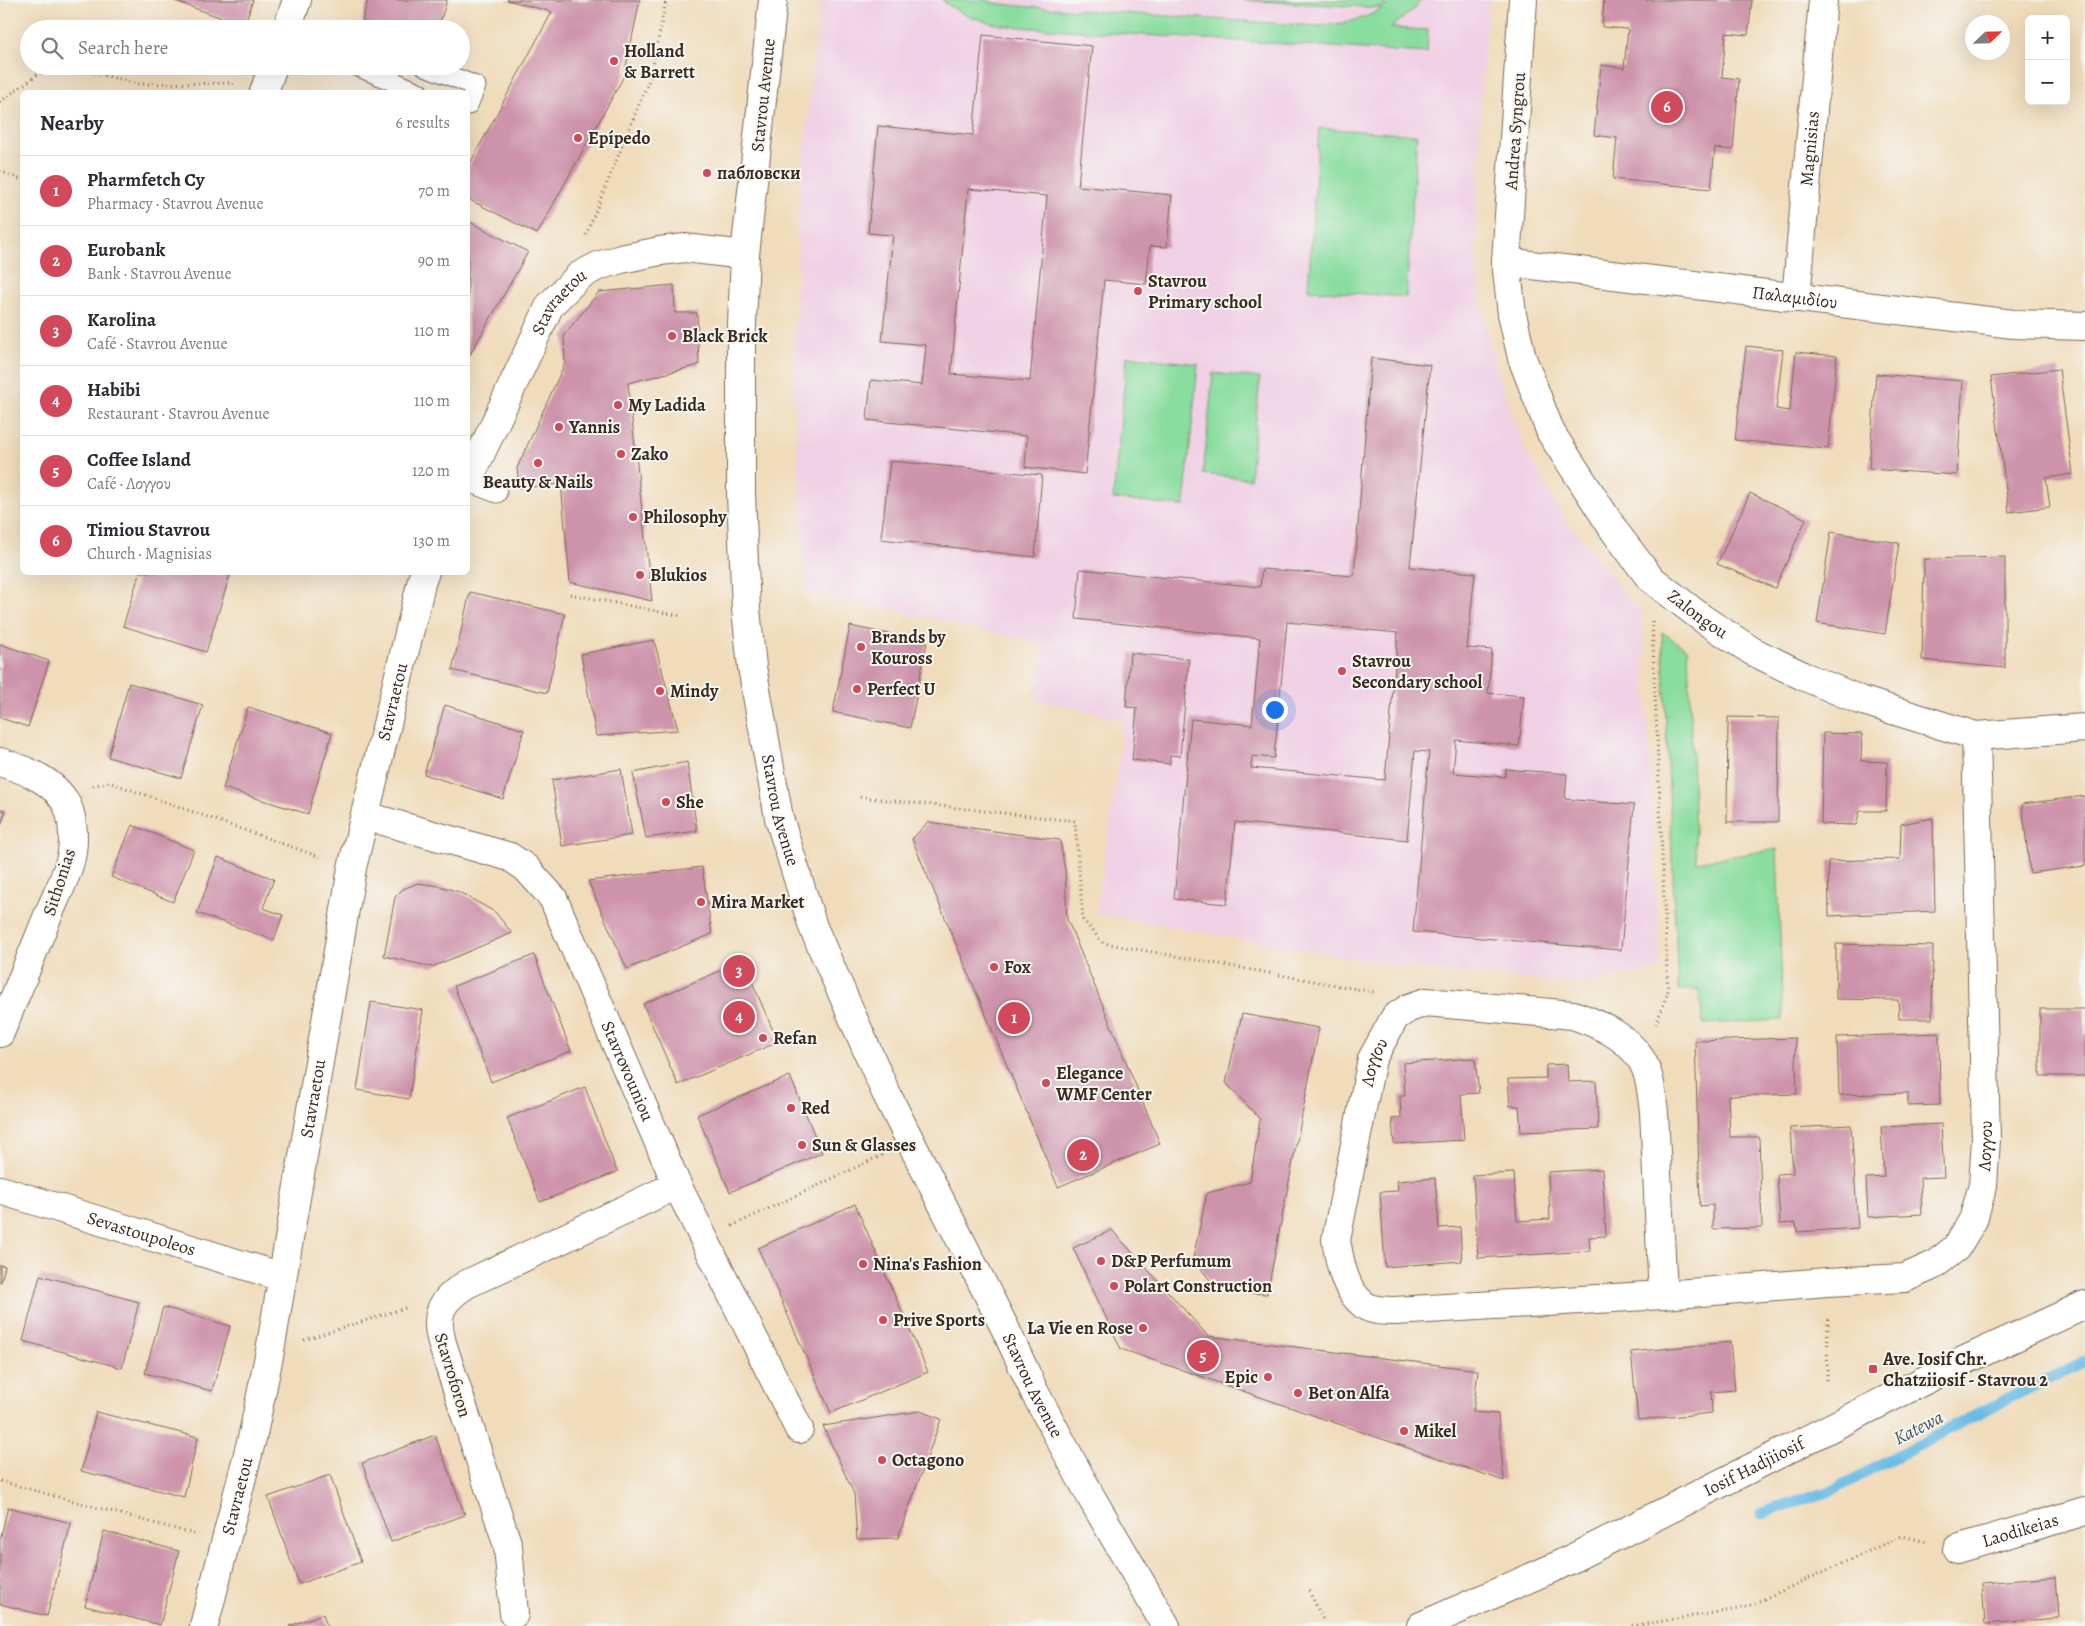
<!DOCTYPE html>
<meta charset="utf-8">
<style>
body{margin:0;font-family:Alegreya,serif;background:#f2f2f3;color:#2b2b33}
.controls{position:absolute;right:15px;top:15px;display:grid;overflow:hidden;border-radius:8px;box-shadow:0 5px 20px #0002}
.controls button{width:45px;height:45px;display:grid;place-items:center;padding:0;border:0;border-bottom:1px solid #e1e1e2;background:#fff;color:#2b2b33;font:25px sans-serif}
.compass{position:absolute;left:1965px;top:15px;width:45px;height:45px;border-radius:50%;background:#fff;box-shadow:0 5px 20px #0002;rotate:67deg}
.you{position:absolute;left:1274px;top:709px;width:18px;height:18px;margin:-12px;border:4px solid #fff;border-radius:50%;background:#1a73e8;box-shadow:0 0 0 8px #1a73e833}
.badge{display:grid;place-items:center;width:32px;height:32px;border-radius:50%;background:#d1495b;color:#fff;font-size:16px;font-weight:700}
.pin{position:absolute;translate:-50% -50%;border:2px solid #fff;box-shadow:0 1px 5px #0006}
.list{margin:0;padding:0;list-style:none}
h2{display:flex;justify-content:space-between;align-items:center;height:65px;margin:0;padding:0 20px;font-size:21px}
h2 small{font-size:16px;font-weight:400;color:#7c7c81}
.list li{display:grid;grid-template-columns:32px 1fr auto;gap:15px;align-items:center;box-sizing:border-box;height:70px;padding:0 20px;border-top:1px solid #e1e1e2}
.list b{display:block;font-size:19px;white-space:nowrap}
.list p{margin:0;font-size:16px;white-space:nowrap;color:#7c7c81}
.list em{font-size:16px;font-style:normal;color:#7c7c81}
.icon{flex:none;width:28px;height:28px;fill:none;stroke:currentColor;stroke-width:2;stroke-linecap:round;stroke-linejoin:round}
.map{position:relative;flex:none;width:2085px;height:1626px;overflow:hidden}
.search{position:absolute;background:#fff;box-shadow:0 5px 20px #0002;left:20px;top:20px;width:450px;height:55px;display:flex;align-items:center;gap:12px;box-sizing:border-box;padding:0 18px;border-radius:28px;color:#7c7c81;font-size:19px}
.panel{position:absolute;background:#fff;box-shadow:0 5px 20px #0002;left:20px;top:90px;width:450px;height:485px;border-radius:8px}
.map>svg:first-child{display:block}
.built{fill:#f0d0e4}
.green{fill:#89dd9f;stroke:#62845e}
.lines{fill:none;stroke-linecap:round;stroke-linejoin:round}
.stream{stroke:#68bbe4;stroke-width:11}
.building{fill:#cd93aa;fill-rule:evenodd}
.service-casing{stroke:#7a6855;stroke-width:21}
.minor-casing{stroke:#7a6855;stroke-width:30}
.tertiary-casing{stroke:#7a6855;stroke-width:30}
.secondary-casing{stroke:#7a6855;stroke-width:30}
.path{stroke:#7a6855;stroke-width:3;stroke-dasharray:1 4;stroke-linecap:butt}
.service{stroke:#fff;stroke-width:19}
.minor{stroke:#fff;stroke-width:28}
.tertiary{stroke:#fff;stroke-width:28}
.secondary{stroke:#fff;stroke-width:28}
.poi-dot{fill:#d1495b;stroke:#f6f6f2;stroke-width:2}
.labels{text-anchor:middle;stroke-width:4;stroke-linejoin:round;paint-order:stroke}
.poi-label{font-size:18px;font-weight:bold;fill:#3b2a1e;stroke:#f6f6f2;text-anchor:start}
.street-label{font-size:18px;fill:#3b2a1e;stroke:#f6f6f2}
.water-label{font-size:19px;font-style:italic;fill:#485659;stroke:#f6f6f2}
</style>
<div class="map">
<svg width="2085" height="1626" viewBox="0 0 2085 1626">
<rect width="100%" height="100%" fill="#f6f6f2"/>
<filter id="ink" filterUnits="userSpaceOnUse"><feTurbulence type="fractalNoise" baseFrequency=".02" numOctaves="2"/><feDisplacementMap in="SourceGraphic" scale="10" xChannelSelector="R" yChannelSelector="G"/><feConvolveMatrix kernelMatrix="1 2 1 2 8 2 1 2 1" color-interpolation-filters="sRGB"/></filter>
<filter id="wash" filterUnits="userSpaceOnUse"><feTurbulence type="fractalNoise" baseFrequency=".0096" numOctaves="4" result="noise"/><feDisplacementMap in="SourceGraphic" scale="20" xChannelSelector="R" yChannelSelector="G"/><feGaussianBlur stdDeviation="1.12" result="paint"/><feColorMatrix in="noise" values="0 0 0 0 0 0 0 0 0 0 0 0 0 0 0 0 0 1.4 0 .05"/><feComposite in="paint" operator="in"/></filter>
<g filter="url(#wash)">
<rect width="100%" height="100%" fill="#f0dbba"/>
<path class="built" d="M819,0H1489L1482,82L1475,259L1485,324L1498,374L1522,443L1562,514L1621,590L1642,611L1660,969L1584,985L1402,967L1096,914L1118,769L1123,720L1034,699L1045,644L806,592L794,389L798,218Z"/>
<g class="green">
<path d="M942,0H986L994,3L1019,6L1317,26C1342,24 1362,21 1383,8L1242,0H1384L1385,7L1392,0H1421L1415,8L1391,28L1428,30L1427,53L1017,27C991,24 963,18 942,0Z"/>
<path d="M1319,128L1417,135L1406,297L1308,290Z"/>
<path d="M1127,356L1198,364L1184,506L1113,499Z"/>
<path d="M1213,373L1260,378L1250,479L1203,474Z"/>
<path d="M1662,632L1688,650L1696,862L1777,849L1783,1020L1703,1024L1699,990H1678Z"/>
</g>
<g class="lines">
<path class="stream" d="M1762,1513L1833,1490L1977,1414L2085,1361"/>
</g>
<g id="blocks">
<g class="building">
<path d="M172,0H253L244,26Z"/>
<path d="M368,0H447L438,29H385L362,21Z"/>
<path d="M507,0H640L624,76L537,234L468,199V167L552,12Z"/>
<path d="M1604,0H1752L1748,35L1726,33L1722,77L1739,79L1733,150L1715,148L1711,189L1613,179L1617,138L1594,135L1601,65L1624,68L1628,29L1602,27Z"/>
<path d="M983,35L1092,46L1078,186L1172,195L1167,247L1150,246L1146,284L1104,280L1085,474L1025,467L1027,436L867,420L871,380L922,385L926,345L882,341L893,235L868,233L878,126L973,135ZM968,189L1047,196L1030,381L951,374Z"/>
<path d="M468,221L528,252L468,358Z"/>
<path d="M674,285L675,313H697L699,365L628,383L652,601L570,582L561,484L519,488L517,468L565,363L564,335L599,292Z"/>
<path d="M1746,346L1783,350L1776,409L1790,411L1796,352L1837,356L1828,449L1735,440Z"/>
<path d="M1371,358L1430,365L1410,567L1475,573L1467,648L1492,650L1488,693L1524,696L1519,746L1456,740L1453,773L1505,777L1506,769L1567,774L1565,799L1634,805L1621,950L1413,932L1429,752L1415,751L1407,840L1235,822L1227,904L1174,899L1191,719L1252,725L1260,638L1076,619L1080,569L1260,587L1262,569L1354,576ZM1287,622L1398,633L1385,780L1251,768L1252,756L1274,758Z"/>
<path d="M2059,369L2073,474L2046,478L2050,507L2009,512L1991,377Z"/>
<path d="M1876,374L1963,381L1957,475L1869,469Z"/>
<path d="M890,461L1042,475L1035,557L881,539Z"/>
<path d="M1750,493L1806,519L1775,588L1717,564Z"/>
<path d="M1831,532L1899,543L1885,634L1817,623Z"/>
<path d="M2005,557V668L1922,660L1924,559Z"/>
<path d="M140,572H231L206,652L123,626Z"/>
<path d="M470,592L565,614L547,693L452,670Z"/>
<path d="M850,626L927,642L910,728L833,712Z"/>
<path d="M654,640L678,730L596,736L581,654Z"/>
<path d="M0,644L49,661L28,727L0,718Z"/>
<path d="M1130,653L1189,659L1180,756L1170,755V764L1132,760L1137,708L1126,707Z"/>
<path d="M129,683L203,705L181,778L108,757Z"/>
<path d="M445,705L524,730L503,799L424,774Z"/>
<path d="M248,707L332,733L308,814L223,788Z"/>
<path d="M1728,717L1779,718L1778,822H1727Z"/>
<path d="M1823,733L1862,734L1861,761L1887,762L1886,811H1860L1856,825L1821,824Z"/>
<path d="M687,762L697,831L646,838L633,773Z"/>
<path d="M621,769L632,835L562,846L552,780Z"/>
<path d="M2085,796V866L2030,873L2022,804Z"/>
<path d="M0,809L6,811L0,827Z"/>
<path d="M1933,818L1935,911L1829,916L1828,861L1900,859L1901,824Z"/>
<path d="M928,822L1060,840L1065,871L1067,919L1160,1144L1058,1187L912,839Z"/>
<path d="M132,825L194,850L173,902L111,877Z"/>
<path d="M218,857L274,879L263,908L283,915L274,940L197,913Z"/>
<path d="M702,867L712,934L627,969L588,881Z"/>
<path d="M418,883L440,886L459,892L495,912L512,933L432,967L384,956L395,897L403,889Z"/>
<path d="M1836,944L1933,946L1932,1019H1899L1898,1000L1836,999Z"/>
<path d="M534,955L571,1051L491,1082L454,986Z"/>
<path d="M743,961L778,1042L678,1085L643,1004Z"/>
<path d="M371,1002L423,1010L409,1099L357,1090Z"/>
<rect x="2040" y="1009" width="45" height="67"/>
<path d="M1242,1014L1319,1028L1267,1294L1219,1292L1193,1258L1207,1193L1250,1182L1260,1119L1226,1083Z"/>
<path d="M1939,1033L1940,1105L1908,1106V1093L1839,1095L1837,1037Z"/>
<path d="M1795,1038L1797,1094L1728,1096L1730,1137H1759L1762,1228L1713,1229V1205L1700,1206L1695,1041Z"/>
<path d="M1475,1058L1479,1093L1461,1094L1464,1140L1394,1144L1392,1119L1401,1118L1400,1096H1405L1403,1063Z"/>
<path d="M1567,1064L1568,1082L1596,1081L1598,1129L1521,1132L1519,1106H1510L1508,1079L1546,1078V1065Z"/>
<path d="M790,1076L822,1153L730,1192L697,1115Z"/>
<path d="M585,1087L617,1172L540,1202L507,1118Z"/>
<path d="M1941,1124L1944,1177L1920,1178L1922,1214L1868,1217L1866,1178L1884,1177L1881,1127Z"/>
<path d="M1851,1125L1858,1228L1797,1232L1796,1223L1780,1224L1777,1174L1793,1173L1790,1128Z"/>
<path d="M1602,1169L1606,1236L1589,1237L1590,1251L1478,1258L1473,1175L1514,1173L1517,1221L1550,1219L1548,1172Z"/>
<path d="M1435,1178L1439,1228L1460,1227L1462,1261L1385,1267L1380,1192L1398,1191L1397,1181Z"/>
<path d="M855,1204L928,1372L831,1413L758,1248Z"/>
<path d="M1112,1230L1208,1336L1478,1370L1473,1412L1498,1414L1504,1481L1121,1349L1073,1248Z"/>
<path d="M0,1265L5,1266L1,1282H0Z"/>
<path d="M40,1275L139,1302L122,1368L23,1341Z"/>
<path d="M163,1307L230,1326L212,1391L145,1373Z"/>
<path d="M1730,1342L1735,1390L1711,1392L1712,1413L1638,1420L1631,1352Z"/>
<path d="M920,1411L941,1419L898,1538L857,1539L854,1494L823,1426Z"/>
<path d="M96,1412L198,1437L184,1497L81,1471Z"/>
<path d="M435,1435L465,1515L391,1542L362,1463Z"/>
<path d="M330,1475L361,1562L299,1584L268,1497Z"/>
<path d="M8,1507L71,1523L47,1616L0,1604V1540Z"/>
<path d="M104,1531L179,1551L160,1625L85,1606Z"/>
<path d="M2055,1577L2058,1618L1985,1624L1982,1583Z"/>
<path d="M323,1614L327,1626H289Z"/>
</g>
</g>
</g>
<g filter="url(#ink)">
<use href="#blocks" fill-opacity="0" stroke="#7a6855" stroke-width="1"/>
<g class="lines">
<g class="service-casing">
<g id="service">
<path d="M357,66L418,92"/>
<path d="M425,66L476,86L468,105"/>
<path d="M468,482L497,493"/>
</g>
</g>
<g class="minor-casing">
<g id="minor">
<path d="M287,29L297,0"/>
<path d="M264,92L273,66"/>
<path id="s1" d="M1506,262L2013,324L2085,326"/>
<path id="s2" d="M1796,298L1823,0"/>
<path id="s3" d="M468,481L550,305L579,276L598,266L621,259L660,251L685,248L745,255"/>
<path d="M0,762C26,770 59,782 69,810C73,822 74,839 72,852C69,872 57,894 49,913C33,953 16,993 0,1033"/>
<path id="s4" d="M366,816L510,857L526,868L553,898L677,1185L799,1429"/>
<path id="s5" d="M0,1190L282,1277"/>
<path id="s6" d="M1663,1295L1395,1311C1385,1311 1372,1311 1364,1305C1344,1290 1340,1262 1336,1240L1372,1059L1395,1017L1409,1008L1426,1002L1573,1015C1599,1024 1625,1035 1641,1059C1650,1073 1652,1095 1654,1112L1663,1295L1827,1282L1905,1278L1934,1265L1956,1248L1973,1220L1983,1185L1986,1139L1976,736"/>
<path id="s7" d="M1957,1549L2085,1511"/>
<path d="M514,1614L508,1546L442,1343C434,1313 441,1300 467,1284L677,1185"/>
<path id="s8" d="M204,1626L253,1434L270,1351L352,868L422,580L425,572"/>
</g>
</g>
<g class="tertiary-casing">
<g id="tertiary">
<path id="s9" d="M1523,0L1506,262L1512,314L1522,358L1551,433L1616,533L1650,578L1703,619L1752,651L1803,676L1860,700L1976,736L2085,728"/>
</g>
</g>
<g class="secondary-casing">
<g id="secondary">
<path id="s10" d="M773,0L745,255L741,347V494L746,609L752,667L779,818L813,927L886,1093L1005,1328L1035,1393L1091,1497L1166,1626"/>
<path id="s11" d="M1421,1626L1557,1566L1961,1362L2085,1305"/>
</g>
</g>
<g class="path">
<path d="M0,102L38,74L72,67L138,84L234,83"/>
<path d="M0,171L22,180"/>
<path d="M586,235L651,75L666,0"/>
<path d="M570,594L681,616"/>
<path d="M1652,621L1668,992L1656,1024"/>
<path d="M93,786L109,782L320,857"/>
<path d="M860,797L1075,821L1083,920L1103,943L1374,992"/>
<path d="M732,1226L882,1155"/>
<path d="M304,1340L408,1307"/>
<path d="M1827,1380L1828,1315"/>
<path d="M0,1481L194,1534"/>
<path d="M1309,1591L1323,1620"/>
<path d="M1632,1626L1744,1608L1902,1536L1927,1542"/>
</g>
<use href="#service" class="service"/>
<use href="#minor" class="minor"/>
<use href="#tertiary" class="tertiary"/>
<use href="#secondary" class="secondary"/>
</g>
</g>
<g class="poi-dot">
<circle cx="614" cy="61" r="5"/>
<circle cx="578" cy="138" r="5"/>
<circle cx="707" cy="173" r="5"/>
<circle cx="1138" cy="291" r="5"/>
<circle cx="672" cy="336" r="5"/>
<circle cx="618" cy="405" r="5"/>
<circle cx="559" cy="427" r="5"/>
<circle cx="621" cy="454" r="5"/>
<circle cx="538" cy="463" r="5"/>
<circle cx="633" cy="517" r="5"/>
<circle cx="640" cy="575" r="5"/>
<circle cx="861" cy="647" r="5"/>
<circle cx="1342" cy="671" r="5"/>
<circle cx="857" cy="689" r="5"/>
<circle cx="660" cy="691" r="5"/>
<circle cx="666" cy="802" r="5"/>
<circle cx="701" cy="902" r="5"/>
<circle cx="994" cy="967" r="5"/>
<circle cx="763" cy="1038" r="5"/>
<circle cx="1046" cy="1083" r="5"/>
<circle cx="791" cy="1108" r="5"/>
<circle cx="802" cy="1145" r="5"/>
<circle cx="1101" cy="1261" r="5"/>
<circle cx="863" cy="1264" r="5"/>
<circle cx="1114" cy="1286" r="5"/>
<circle cx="883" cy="1320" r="5"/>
<circle cx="1143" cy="1328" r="5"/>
<rect x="1868" y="1364" width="10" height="10" rx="2.5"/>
<circle cx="1268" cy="1377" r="5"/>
<circle cx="1298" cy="1393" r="5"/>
<circle cx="1404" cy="1431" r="5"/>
<circle cx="882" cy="1460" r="5"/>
</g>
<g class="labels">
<g class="poi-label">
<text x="624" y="57">Holland<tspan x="624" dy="21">&amp; Barrett</tspan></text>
<text x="588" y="144">Epípedo</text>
<text x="717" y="179">пабловски</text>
<text x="1148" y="287">Stavrou<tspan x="1148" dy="21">Primary school</tspan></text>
<text x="682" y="342">Black Brick</text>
<text x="628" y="411">My Ladida</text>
<text x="569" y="433">Yannis</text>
<text x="631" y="460">Zako</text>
<text x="538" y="488" text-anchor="middle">Beauty &amp; Nails</text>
<text x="643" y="523">Philosophy</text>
<text x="650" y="581">Blukios</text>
<text x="871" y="643">Brands by<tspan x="871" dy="21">Kouross</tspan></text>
<text x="1352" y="667">Stavrou<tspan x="1352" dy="21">Secondary school</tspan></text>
<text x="867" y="695">Perfect U</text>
<text x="670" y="697">Mindy</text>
<text x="676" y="808">She</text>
<text x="711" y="908">Mira Market</text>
<text x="1004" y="973">Fox</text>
<text x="773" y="1044">Refan</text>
<text x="1056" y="1079">Elegance<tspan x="1056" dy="21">WMF Center</tspan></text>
<text x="801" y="1114">Red</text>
<text x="812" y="1151">Sun &amp; Glasses</text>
<text x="1111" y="1267">D&amp;P Perfumum</text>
<text x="873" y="1270">Nina's Fashion</text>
<text x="1124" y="1292">Polart Construction</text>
<text x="893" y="1326">Prive Sports</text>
<text x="1133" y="1334" text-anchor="end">La Vie en Rose</text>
<text x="1883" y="1365">Ave. Iosif Chr.<tspan x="1883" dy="21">Chatziiosif - Stavrou 2</tspan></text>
<text x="1258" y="1383" text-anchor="end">Epic</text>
<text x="1308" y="1399">Bet on Alfa</text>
<text x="1414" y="1437">Mikel</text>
<text x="892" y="1466">Octagono</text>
</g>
<g class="street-label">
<text transform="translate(763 95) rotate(-84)" y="6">Stavrou Avenue</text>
<text transform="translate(1515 131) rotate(-86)" y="6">Andrea Syngrou</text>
<text dy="6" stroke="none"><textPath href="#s2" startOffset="150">Magnisias</textPath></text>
<text dy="6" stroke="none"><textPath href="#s1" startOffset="291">Παλαμιδίου</textPath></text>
<text dy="6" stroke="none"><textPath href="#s3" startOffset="202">Stavraetou</textPath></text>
<text dy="6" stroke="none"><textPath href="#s9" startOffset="676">Zalongou</textPath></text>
<text dy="6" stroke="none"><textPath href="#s8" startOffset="944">Stavraetou</textPath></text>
<text dy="6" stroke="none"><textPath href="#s10" startOffset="815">Stavrou Avenue</textPath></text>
<text transform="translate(59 882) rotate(-72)" y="6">Sithonias</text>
<text dy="6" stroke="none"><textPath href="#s6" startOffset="555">Λογγου</textPath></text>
<text dy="6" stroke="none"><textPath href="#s4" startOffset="398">Stavrovouniou</textPath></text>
<text dy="6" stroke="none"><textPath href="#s8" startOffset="539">Stavraetou</textPath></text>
<text dy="6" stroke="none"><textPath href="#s6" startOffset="1519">Λογγου</textPath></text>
<text dy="6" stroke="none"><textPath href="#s5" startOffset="148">Sevastoupoleos</textPath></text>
<text transform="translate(453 1375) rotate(73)" y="6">Stavroforon</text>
<text dy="6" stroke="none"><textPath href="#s10" startOffset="1445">Stavrou Avenue</textPath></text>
<text dy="6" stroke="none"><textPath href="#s11" startOffset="369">Iosif Hadjiiosif</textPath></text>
<text dy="6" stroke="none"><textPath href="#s8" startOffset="134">Stavraetou</textPath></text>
<text dy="6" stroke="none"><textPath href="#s7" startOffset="66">Laodikeias</textPath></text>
</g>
<g class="water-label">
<text transform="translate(1918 1427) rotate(-27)" y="7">Katewa</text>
</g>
</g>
</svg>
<div class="controls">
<button>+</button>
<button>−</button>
</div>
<svg class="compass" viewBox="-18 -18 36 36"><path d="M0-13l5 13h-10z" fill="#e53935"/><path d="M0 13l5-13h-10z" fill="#7c7c81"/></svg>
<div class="you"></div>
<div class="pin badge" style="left:1014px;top:1018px">1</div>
<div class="pin badge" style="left:1083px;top:1155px">2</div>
<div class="pin badge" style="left:739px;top:971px">3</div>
<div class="pin badge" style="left:739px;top:1017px">4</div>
<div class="pin badge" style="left:1203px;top:1356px">5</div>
<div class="pin badge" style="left:1667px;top:107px">6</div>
<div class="search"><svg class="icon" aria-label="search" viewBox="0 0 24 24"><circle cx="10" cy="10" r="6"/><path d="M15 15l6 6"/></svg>Search here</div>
<section class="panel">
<h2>Nearby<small>6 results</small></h2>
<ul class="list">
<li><span class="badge">1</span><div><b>Pharmfetch Cy</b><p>Pharmacy · Stavrou Avenue</p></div><em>70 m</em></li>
<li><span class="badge">2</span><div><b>Eurobank</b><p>Bank · Stavrou Avenue</p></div><em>90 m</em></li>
<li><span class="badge">3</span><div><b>Karolina</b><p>Café · Stavrou Avenue</p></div><em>110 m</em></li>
<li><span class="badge">4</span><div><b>Habibi</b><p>Restaurant · Stavrou Avenue</p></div><em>110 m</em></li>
<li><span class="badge">5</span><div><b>Coffee Island</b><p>Café · Λογγου</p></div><em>120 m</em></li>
<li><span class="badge">6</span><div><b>Timiou Stavrou</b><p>Church · Magnisias</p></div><em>130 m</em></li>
</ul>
</section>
</div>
